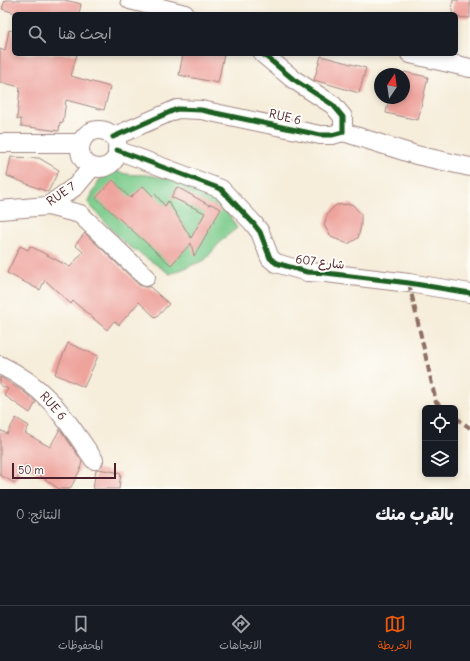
<!DOCTYPE html>
<html lang="ar">
<meta charset="utf-8">
<style>
body{margin:0;font-family:Delius,"Playpen Sans Arabic",sans-serif;background:#242831;color:#f1f3f6;direction:rtl}
.controls{position:absolute;right:12px;bottom:12px;display:grid;overflow:hidden;border-radius:6px;box-shadow:0 2px 6px #0003}
.controls button{width:36px;height:36px;display:grid;place-items:center;padding:0;border:0;border-bottom:1px solid #363941;background:#171b24;color:#f1f3f6;font:20px sans-serif}
.compass{position:absolute;left:374px;top:68px;width:36px;height:36px;border-radius:50%;background:#171b24;box-shadow:0 2px 6px #0003;rotate:13deg}
.scale{position:absolute;left:12px;bottom:10px;width:104px;box-sizing:border-box;padding-left:4px;border:2px solid #4a1f2b;border-top:0;font-size:11px;line-height:14px;white-space:nowrap;color:#4a1f2b;-webkit-text-stroke:3px #fdfcf7;paint-order:stroke}
.list{margin:0;padding:0;list-style:none}
h2{display:flex;justify-content:space-between;align-items:center;height:52px;margin:0;padding:0 16px;font-size:17px}
h2 small{font-size:13px;font-weight:400;color:#9ea1a6}
.icon{flex:none;width:22px;height:22px;fill:none;stroke:currentColor;stroke-width:2;stroke-linecap:round;stroke-linejoin:round}
.map{position:relative;flex:none;width:470px;height:489px;overflow:hidden;direction:ltr}
.search{position:absolute;background:#171b24;box-shadow:0 2px 6px #0003;left:12px;right:12px;top:12px;height:44px;display:flex;align-items:center;gap:10px;box-sizing:border-box;padding:0 14px;border-radius:6px;color:#9ea1a6;font-size:15px}
.sheet{height:116px;background:#171b24}
nav{display:flex;justify-content:space-around;align-items:center;box-sizing:border-box;height:56px;border-top:1px solid #363941;background:#171b24;font-size:11px;color:#9ea1a6}
nav a{display:grid;justify-items:center;gap:2px}
nav .on{color:#ea580c}
.map>svg:first-child{display:block}
.green{fill:#7dcc8d;stroke:#64765c}
.building{fill:#eea39c}
.lines{fill:none;stroke-linecap:round;stroke-linejoin:round}
.minor-casing{stroke:#a08682;stroke-width:20}
.minor{stroke:#fff;stroke-width:18}
.quiet{stroke:#8d6e63;stroke-width:4;stroke-dasharray:8 4;stroke-linecap:butt}
.cycleway-casing{stroke:#fdfcf7;stroke-width:8}
.cycleway{stroke:#1b5e20;stroke-width:5}
.labels{text-anchor:middle;stroke-width:4;stroke-linejoin:round;paint-order:stroke}
.street-label{font-size:12px;fill:#4a1f2b;stroke:#fdfcf7}
</style>
<div class="map">
<svg width="470" height="489" viewBox="0 0 470 489">
<rect width="100%" height="100%" fill="#fdfcf7"/>
<filter id="ink" filterUnits="userSpaceOnUse"><feTurbulence type="fractalNoise" baseFrequency=".025" numOctaves="2"/><feDisplacementMap in="SourceGraphic" scale="8" xChannelSelector="R" yChannelSelector="G"/><feConvolveMatrix kernelMatrix="1 2 1 2 8 2 1 2 1" color-interpolation-filters="sRGB"/></filter>
<filter id="wash" filterUnits="userSpaceOnUse"><feTurbulence type="fractalNoise" baseFrequency=".012" numOctaves="4" result="noise"/><feDisplacementMap in="SourceGraphic" scale="16" xChannelSelector="R" yChannelSelector="G"/><feGaussianBlur stdDeviation="0.9" result="paint"/><feColorMatrix in="noise" values="0 0 0 0 0 0 0 0 0 0 0 0 0 0 0 0 0 1.4 0 .05"/><feComposite in="paint" operator="in"/></filter>
<g filter="url(#wash)">
<rect width="100%" height="100%" fill="#f6edda"/>
<path class="green" d="M117,171C127,176 137,174 147,175C161,177 200,182 210,191C222,200 229,216 237,228L222,240L205,260L170,274L123,242L88,203L99,180Z"/>
<g id="blocks">
<g class="building">
<path d="M5,0H65L81,4L79,14H19L2,9Z"/>
<path d="M453,0H470V18L456,17V14H452Z"/>
<path d="M9,30L14,31V54H77L71,76L110,87L104,110L66,100L63,123L60,122L59,131L21,126V119H17L20,87L0,82V49L5,51Z"/>
<path d="M183,54H224L218,83L179,75Z"/>
<path d="M321,56L366,68L359,93L314,80Z"/>
<path d="M404,72L428,77L418,120L386,113L389,98H404Z"/>
<path d="M11,157L39,158L59,170L48,192L7,176Z"/>
<path d="M113,180L130,198L143,186L153,196L155,194L165,206L168,201L191,238L205,213L171,197L177,187L209,205L211,204L221,209L194,256L191,243L171,265L96,198Z"/>
<path d="M352,204L361,214V225L358,238L348,244L331,237L324,225L328,213L336,205Z"/>
<path d="M85,233L139,285L144,287H150L169,304L156,318L139,302L119,325L114,321L107,330L73,301L71,304L45,280L40,290L7,273L20,246L28,250L30,246L70,267L83,252L75,245Z"/>
<path d="M68,343L98,356L84,387L55,374Z"/>
<path d="M0,377L24,392L36,402L30,413L4,395L8,389L0,385Z"/>
<path d="M16,418L29,426L25,433L50,447L60,429L82,461L80,470L70,489H59L25,465L15,483L0,475V430L7,434Z"/>
<path d="M98,469L121,473L119,489H93L96,470Z"/>
</g>
</g>
</g>
<g filter="url(#ink)">
<use href="#blocks" fill-opacity="0" stroke="#a08682" stroke-width="1"/>
<g class="lines">
<g class="minor-casing">
<g id="minor">
<path d="M130,0L185,14"/>
<path d="M410,54L470,68"/>
<circle cx="99" cy="149" r="19"/>
<path d="M343,132L416,155L470,167"/>
<path d="M113,137L177,109L201,110L320,135H332L343,132V117L333,105L293,79L263,54"/>
<path d="M0,143H81"/>
<path d="M117,150L221,189L253,223L260,232L270,258L276,263L307,272L326,273L409,283L470,293"/>
<path d="M48,206L80,214L146,277"/>
<path d="M0,210L48,206L76,186L92,167"/>
<path d="M0,365C48,388 65,418 94,460"/>
</g>
</g>
<use href="#minor" class="minor"/>
<g class="quiet">
<path d="M409,283L436,402L443,408"/>
<path d="M455,417L470,428"/>
</g>
<g class="cycleway-casing">
<g id="cycleway">
<path d="M113,137L177,109L201,110L320,135H332L343,132V117L333,105L293,79L263,54"/>
<path d="M117,150L221,189L253,223L260,232L270,258L276,263L307,272L326,273L409,283L470,293"/>
</g>
</g>
<use href="#cycleway" class="cycleway"/>
</g>
</g>
<g class="labels">
<g class="street-label">
<text transform="translate(285 117) rotate(13)" y="4">RUE 6</text>
<text transform="translate(61 194) rotate(-35)" y="4">RUE 7</text>
<text transform="translate(320 262) rotate(7)" y="4">شارع 607</text>
<text transform="translate(53 406) rotate(49)" y="4">RUE 6</text>
</g>
</g>
</svg>
<div class="controls">
<button><svg class="icon" aria-label="locate" viewBox="0 0 24 24"><circle cx="12" cy="12" r="6"/><path d="M12 2v4M12 18v4M2 12h4M18 12h4"/></svg></button>
<button><svg class="icon" aria-label="layers" viewBox="0 0 24 24"><path d="M12 4l9 5-9 5-9-5zM3 14l9 5 9-5"/></svg></button>
</div>
<svg class="compass" viewBox="-18 -18 36 36"><path d="M0-13l5 13h-10z" fill="#e53935"/><path d="M0 13l5-13h-10z" fill="#9ea1a6"/></svg>
<div class="scale">50 m</div>
<div class="search"><svg class="icon" aria-label="search" viewBox="0 0 24 24"><circle cx="10" cy="10" r="6"/><path d="M15 15l6 6"/></svg>ابحث هنا</div>
</div>
<section class="sheet">
<h2>بالقرب منك<small>النتائج: 0</small></h2>
<ul class="list">
</ul>
</section>
<nav>
<a class="on"><svg class="icon" aria-label="map" viewBox="0 0 24 24"><path d="M3 6l6-2 6 2 6-2v14l-6 2-6-2-6 2zM9 4v14M15 6v14"/></svg>الخريطة</a>
<a><svg class="icon" aria-label="directions" viewBox="0 0 24 24"><path d="M12 3l9 9-9 9-9-9zM9 14v-3h6M13 9l2 2-2 2"/></svg>الاتجاهات</a>
<a><svg class="icon" aria-label="saved" viewBox="0 0 24 24"><path d="M7 4h10v16l-5-4-5 4z"/></svg>المحفوظات</a>
</nav>
